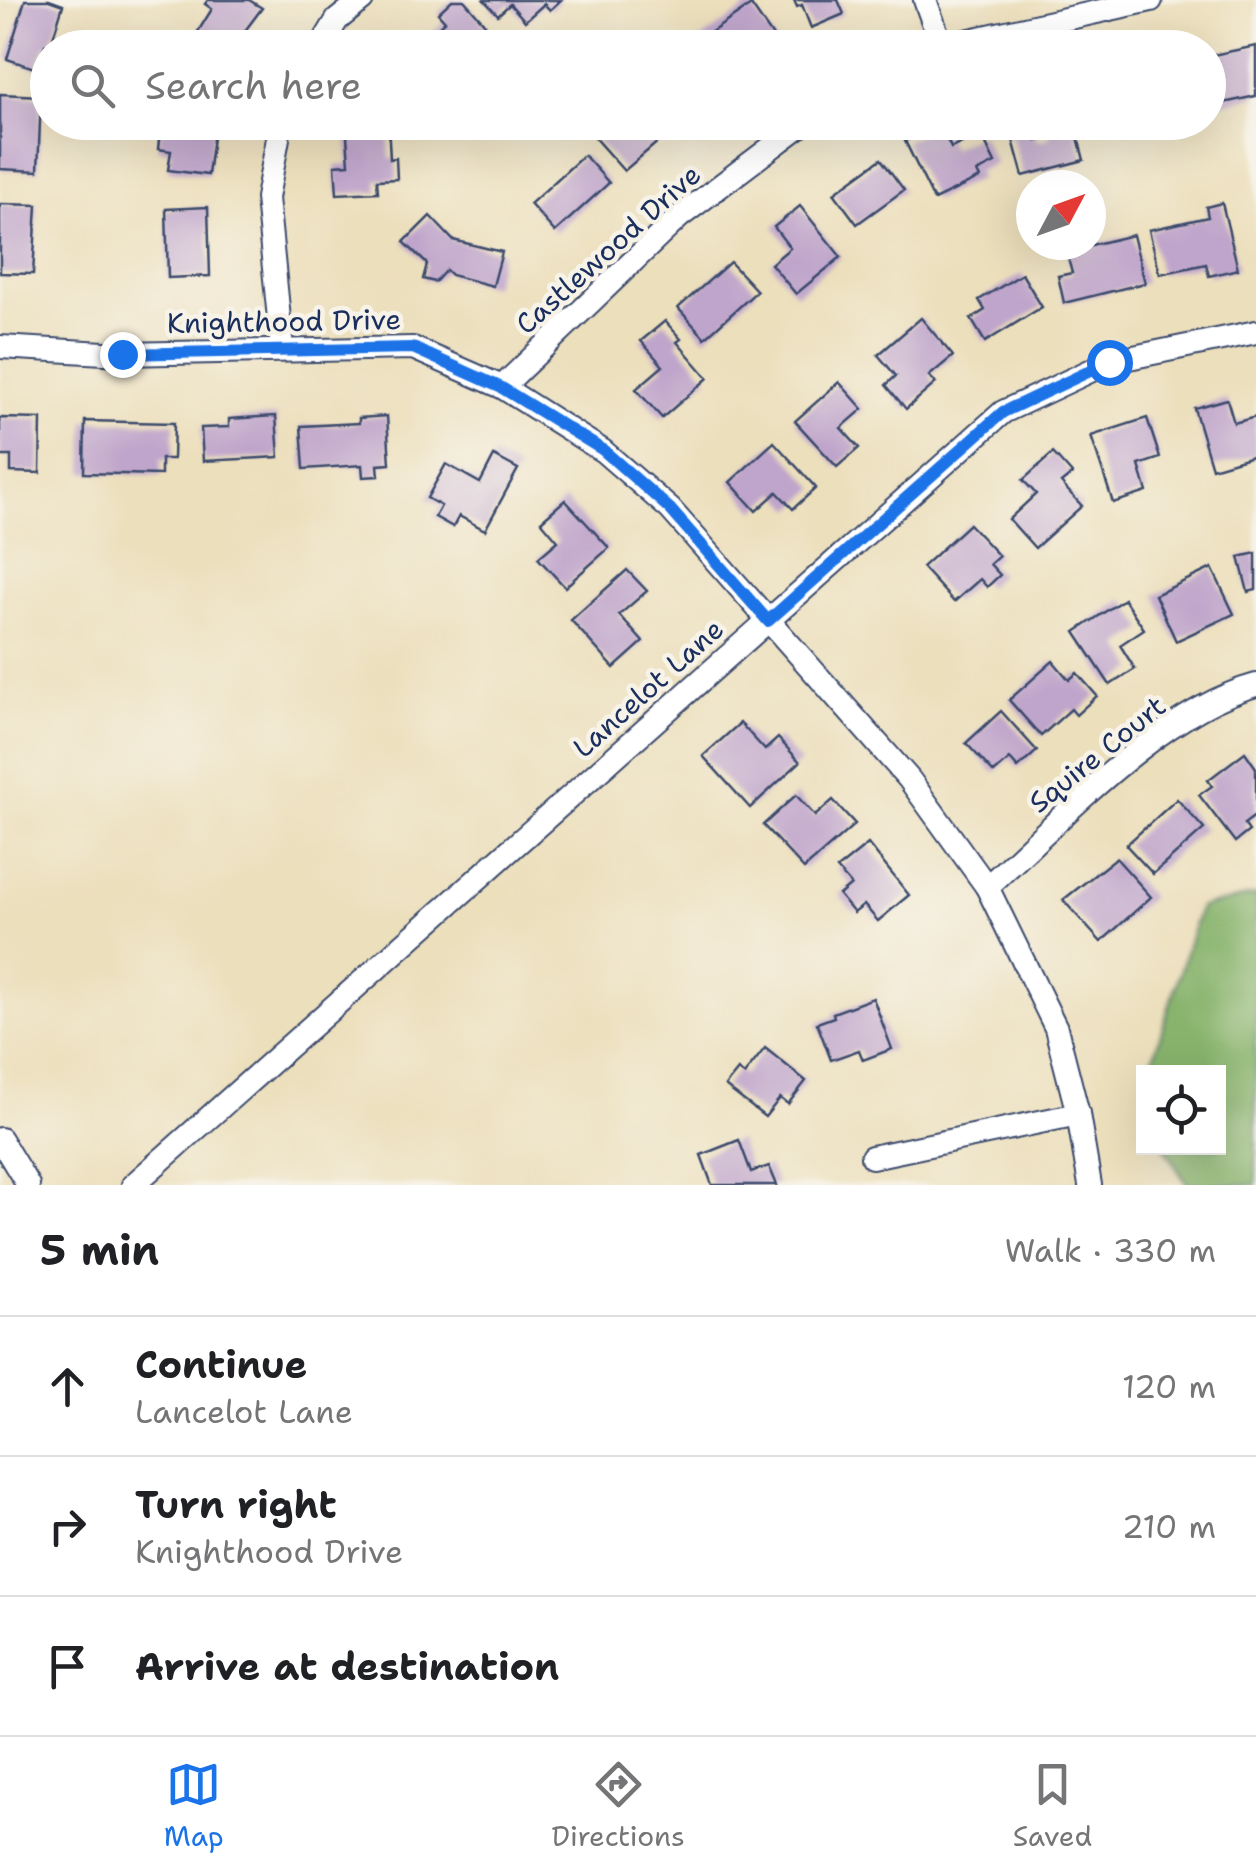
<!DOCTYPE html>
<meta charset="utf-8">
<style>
body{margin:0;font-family:"Shantell Sans",sans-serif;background:#f2f2f2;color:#202124}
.controls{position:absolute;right:30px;bottom:30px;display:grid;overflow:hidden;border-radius:0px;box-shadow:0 10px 40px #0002}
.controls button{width:90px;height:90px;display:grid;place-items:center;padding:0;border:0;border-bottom:2px solid #e0e0e0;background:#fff;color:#202124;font:50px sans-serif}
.compass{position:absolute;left:1016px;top:170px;width:90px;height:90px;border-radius:50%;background:#fff;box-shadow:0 10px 40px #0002;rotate:49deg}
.stop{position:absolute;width:30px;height:30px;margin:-22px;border:8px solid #1a73e8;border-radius:50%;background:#fff}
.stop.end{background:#1a73e8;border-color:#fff;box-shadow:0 2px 10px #0008}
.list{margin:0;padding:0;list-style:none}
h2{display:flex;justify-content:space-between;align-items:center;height:130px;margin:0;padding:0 40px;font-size:42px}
h2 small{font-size:32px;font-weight:400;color:#757577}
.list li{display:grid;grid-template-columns:65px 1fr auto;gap:30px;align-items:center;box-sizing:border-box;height:140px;padding:0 40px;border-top:2px solid #e0e0e0}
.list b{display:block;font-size:38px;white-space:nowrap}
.list p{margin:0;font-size:32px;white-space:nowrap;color:#757577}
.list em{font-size:32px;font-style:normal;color:#757577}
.icon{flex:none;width:55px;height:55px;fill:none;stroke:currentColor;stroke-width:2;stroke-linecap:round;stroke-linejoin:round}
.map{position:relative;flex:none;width:1256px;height:1185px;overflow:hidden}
.search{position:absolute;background:#fff;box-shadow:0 10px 40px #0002;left:30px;right:30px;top:30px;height:110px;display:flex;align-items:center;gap:25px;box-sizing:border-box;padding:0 35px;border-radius:55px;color:#757577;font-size:38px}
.sheet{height:550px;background:#fff}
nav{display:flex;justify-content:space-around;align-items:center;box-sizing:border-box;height:140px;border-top:2px solid #e0e0e0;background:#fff;font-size:28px;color:#757577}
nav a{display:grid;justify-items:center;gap:5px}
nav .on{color:#1a73e8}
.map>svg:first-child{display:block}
.forest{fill:#87b36c;stroke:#517165;stroke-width:2.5}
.building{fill:#bfa5cb}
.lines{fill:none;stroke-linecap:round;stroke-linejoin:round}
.street-casing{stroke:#3a496c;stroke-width:26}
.street{stroke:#fff;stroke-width:22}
.route{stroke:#1a73e8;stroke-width:12}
.labels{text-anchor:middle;stroke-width:9;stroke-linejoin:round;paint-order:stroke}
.street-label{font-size:28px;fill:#1b2f5e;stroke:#f7f3e8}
</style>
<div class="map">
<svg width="1256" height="1185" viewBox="0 0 1256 1185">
<rect width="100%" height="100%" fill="#f7f3e8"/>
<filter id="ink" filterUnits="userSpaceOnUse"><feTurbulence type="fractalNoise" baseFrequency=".01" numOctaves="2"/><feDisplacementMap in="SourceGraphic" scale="20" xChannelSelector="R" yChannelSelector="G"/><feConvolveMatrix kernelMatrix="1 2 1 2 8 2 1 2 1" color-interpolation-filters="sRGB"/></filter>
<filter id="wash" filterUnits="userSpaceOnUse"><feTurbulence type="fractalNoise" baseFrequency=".0048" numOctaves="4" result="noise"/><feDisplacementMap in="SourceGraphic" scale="40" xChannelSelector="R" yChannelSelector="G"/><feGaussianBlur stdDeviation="2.25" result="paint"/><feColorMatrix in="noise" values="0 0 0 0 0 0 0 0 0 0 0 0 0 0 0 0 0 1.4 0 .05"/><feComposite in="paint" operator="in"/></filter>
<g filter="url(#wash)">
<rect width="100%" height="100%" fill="#ecdfbc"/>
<path class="forest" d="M1256,895V1185H1188L1164,1148H1218V1072H1149L1200,907Z"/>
<g id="blocks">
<g class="building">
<path d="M25,0H49L63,5L50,47L45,45L37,69L7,59Z"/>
<path d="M208,0H249L262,8L232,48H198L191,43L212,9L205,4Z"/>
<path d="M452,0H464L491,31L472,48H404L417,35L422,41L445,21L438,13Z"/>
<path d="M484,0H561L550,10L544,4L525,21L510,4L498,15Z"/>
<path d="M794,0H838L844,14L811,28L802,5L797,7Z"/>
<path d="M751,5L778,44L773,48H688Z"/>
<path d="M1256,46V96L1214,105L1208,80V56Z"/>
<path d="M0,94L41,96L38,171L0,169Z"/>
<path d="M161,122H215L208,175L168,170L171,151L158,149Z"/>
<path d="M346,122H388L390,159L396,158L397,179L377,180L378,192L337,194L335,165L349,164Z"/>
<path d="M609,122H618L622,127L627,122H681L624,171L593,136Z"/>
<path d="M1003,122H1032L1037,141L1050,138L1048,129L1074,122L1084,160L1023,176L1012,136L1007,137Z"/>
<path d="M1124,122H1150L1151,126L1126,132Z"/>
<path d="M940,124L951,148L981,134L995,163L977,172L980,178L934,200L905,141Z"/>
<path d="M584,155L609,183L555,232L530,204Z"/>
<path d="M881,159L904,190L857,224L834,193Z"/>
<path d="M1222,203L1238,269L1209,276L1206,264L1160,274L1149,230L1208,217L1206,207Z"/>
<path d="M0,204L37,205L33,274L0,273Z"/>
<path d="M800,206L841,257L796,294L771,264L790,248L774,227Z"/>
<path d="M208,207L210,276L168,278L166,209Z"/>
<path d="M430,216L453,240L502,252L493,286L451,275L446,270L435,282L423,279L427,264L404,242Z"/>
<path d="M1133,235L1145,283L1064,303L1058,276L1072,273L1066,251Z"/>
<path d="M730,262L757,291L705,338L678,308Z"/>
<path d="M1022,274L1042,307L985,342L971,319L985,310L979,300Z"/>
<path d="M921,318L953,356L929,376L936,383L906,409L886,385L896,376L878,355Z"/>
<path d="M665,321L681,339L677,342L708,378L662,418L636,389L663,366L641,341Z"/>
<path d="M839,382L863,409L841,428L859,448L837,467L795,421Z"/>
<path d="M1227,399L1234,423L1256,417V455L1212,468L1194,408Z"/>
<path d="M276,416L279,457L203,461L201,428L229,427V419Z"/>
<path d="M387,416L390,464L378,465L379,476L363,477L362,465L304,469L301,426L359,423V418Z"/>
<path d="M0,418L41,419L40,473L11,472V456H0Z"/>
<path d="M1147,418L1160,458L1139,465L1147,492L1113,503L1091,436Z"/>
<path d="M85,421L174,423L173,459H161V475L84,473Z"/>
<path d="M774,442L816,488L793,509L777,492L756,511L730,482Z"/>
<path d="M1053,453L1072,474L1061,483L1082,506L1035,548L1009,519L1036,494L1023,480Z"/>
<path d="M494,456L518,469L485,530L459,516L453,527L435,517L441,506L427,498L446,464L480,483Z"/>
<path d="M565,500L609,548L565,587L538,558L558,541L541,521Z"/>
<path d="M969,524L999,556L990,564L1000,575L987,587L980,579L954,602L922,567Z"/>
<path d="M1256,553V590L1248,592L1239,557Z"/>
<path d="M1212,568L1234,614L1176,641L1155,595Z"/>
<path d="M627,570L647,591L619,615L643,642L614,668L571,620Z"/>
<path d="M1124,599L1144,629L1120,645L1135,669L1110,685L1075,632Z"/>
<path d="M1053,661L1069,680L1077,673L1097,696L1076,715L1071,709L1041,736L1009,700Z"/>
<path d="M1001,711L1037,751L1018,768L1010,759L994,773L966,743Z"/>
<path d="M740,723L765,750L778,738L800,762L750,808L703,756Z"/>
<path d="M1245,752L1256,768V815L1244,824L1249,831L1235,842L1199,795L1212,786L1208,780Z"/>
<path d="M796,795L815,816L833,800L855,824L804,869L763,825Z"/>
<path d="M1177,799L1204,829L1153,874L1126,845Z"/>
<path d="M868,844L909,895L878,921L864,905L854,913L839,895L851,885L837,869Z"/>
<path d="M1116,858L1151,897L1101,942L1063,900Z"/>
<path d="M873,998L892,1049L863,1060L859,1050L831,1060L817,1023L834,1017L833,1013Z"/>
<path d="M765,1048L806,1081L788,1104L780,1098L765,1117L725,1086L738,1070L744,1075Z"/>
<path d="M739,1140L751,1172L769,1166L777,1185H712L701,1155Z"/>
</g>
</g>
</g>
<g filter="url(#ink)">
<use href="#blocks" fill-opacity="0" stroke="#3a496c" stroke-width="2.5"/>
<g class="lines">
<g class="street-casing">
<g id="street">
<path d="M925,0L941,44"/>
<path d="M320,48L337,20L362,0"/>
<path d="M934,48L1151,0"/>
<path d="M281,122L267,198L282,349"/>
<path d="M0,347L122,354L413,348L502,387L603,451L670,509L909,779L987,887L1056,1028L1078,1114L1090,1185"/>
<path d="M502,387L679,217L805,122"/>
<path d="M987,887C1061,820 1160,711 1256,685"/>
<path d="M0,1139L28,1185"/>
<path d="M872,1157L1078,1114"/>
<path d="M133,1185L1003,412L1109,362L1256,332"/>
</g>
</g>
<use href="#street" class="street"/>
</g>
</g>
<g class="lines" filter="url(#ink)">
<path class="route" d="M122,354L413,348L502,388L603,450L670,509L768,621L1003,412L1109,362"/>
</g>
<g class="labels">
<g class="street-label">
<text transform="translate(608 249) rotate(-42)" y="10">Castlewood Drive</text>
<text transform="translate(284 321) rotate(-1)" y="10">Knighthood Drive</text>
<text transform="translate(648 688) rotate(-42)" y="10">Lancelot Lane</text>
<text transform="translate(1097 754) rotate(-39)" y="10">Squire Court</text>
</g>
</g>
</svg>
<div class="controls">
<button><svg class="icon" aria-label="locate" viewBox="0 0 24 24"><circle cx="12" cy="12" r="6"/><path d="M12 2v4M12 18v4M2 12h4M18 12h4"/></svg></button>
</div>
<svg class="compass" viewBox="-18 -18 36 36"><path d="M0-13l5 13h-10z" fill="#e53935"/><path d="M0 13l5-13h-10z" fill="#757577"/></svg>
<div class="stop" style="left:1109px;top:362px"></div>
<div class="stop end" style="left:122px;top:354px"></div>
<div class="search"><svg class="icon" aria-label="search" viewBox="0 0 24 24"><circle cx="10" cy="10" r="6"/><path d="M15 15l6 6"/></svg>Search here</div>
</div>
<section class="sheet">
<h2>5 min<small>Walk · 330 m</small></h2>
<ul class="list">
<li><svg class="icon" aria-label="ahead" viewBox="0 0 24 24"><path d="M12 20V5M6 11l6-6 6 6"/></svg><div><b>Continue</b><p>Lancelot Lane</p></div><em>120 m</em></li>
<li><svg class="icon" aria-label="right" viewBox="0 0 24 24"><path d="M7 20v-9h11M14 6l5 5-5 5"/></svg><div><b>Turn right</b><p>Knighthood Drive</p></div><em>210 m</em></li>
<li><svg class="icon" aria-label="arrive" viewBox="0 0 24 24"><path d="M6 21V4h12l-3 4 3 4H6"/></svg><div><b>Arrive at destination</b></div></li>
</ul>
</section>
<nav>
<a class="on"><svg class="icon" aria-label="map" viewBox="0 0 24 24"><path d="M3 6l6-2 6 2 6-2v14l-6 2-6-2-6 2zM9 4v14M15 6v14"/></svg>Map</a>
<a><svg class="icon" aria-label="directions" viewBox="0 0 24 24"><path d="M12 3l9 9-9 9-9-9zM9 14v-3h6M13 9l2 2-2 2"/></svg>Directions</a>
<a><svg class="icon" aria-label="saved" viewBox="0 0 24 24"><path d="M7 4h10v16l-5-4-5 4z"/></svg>Saved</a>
</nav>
